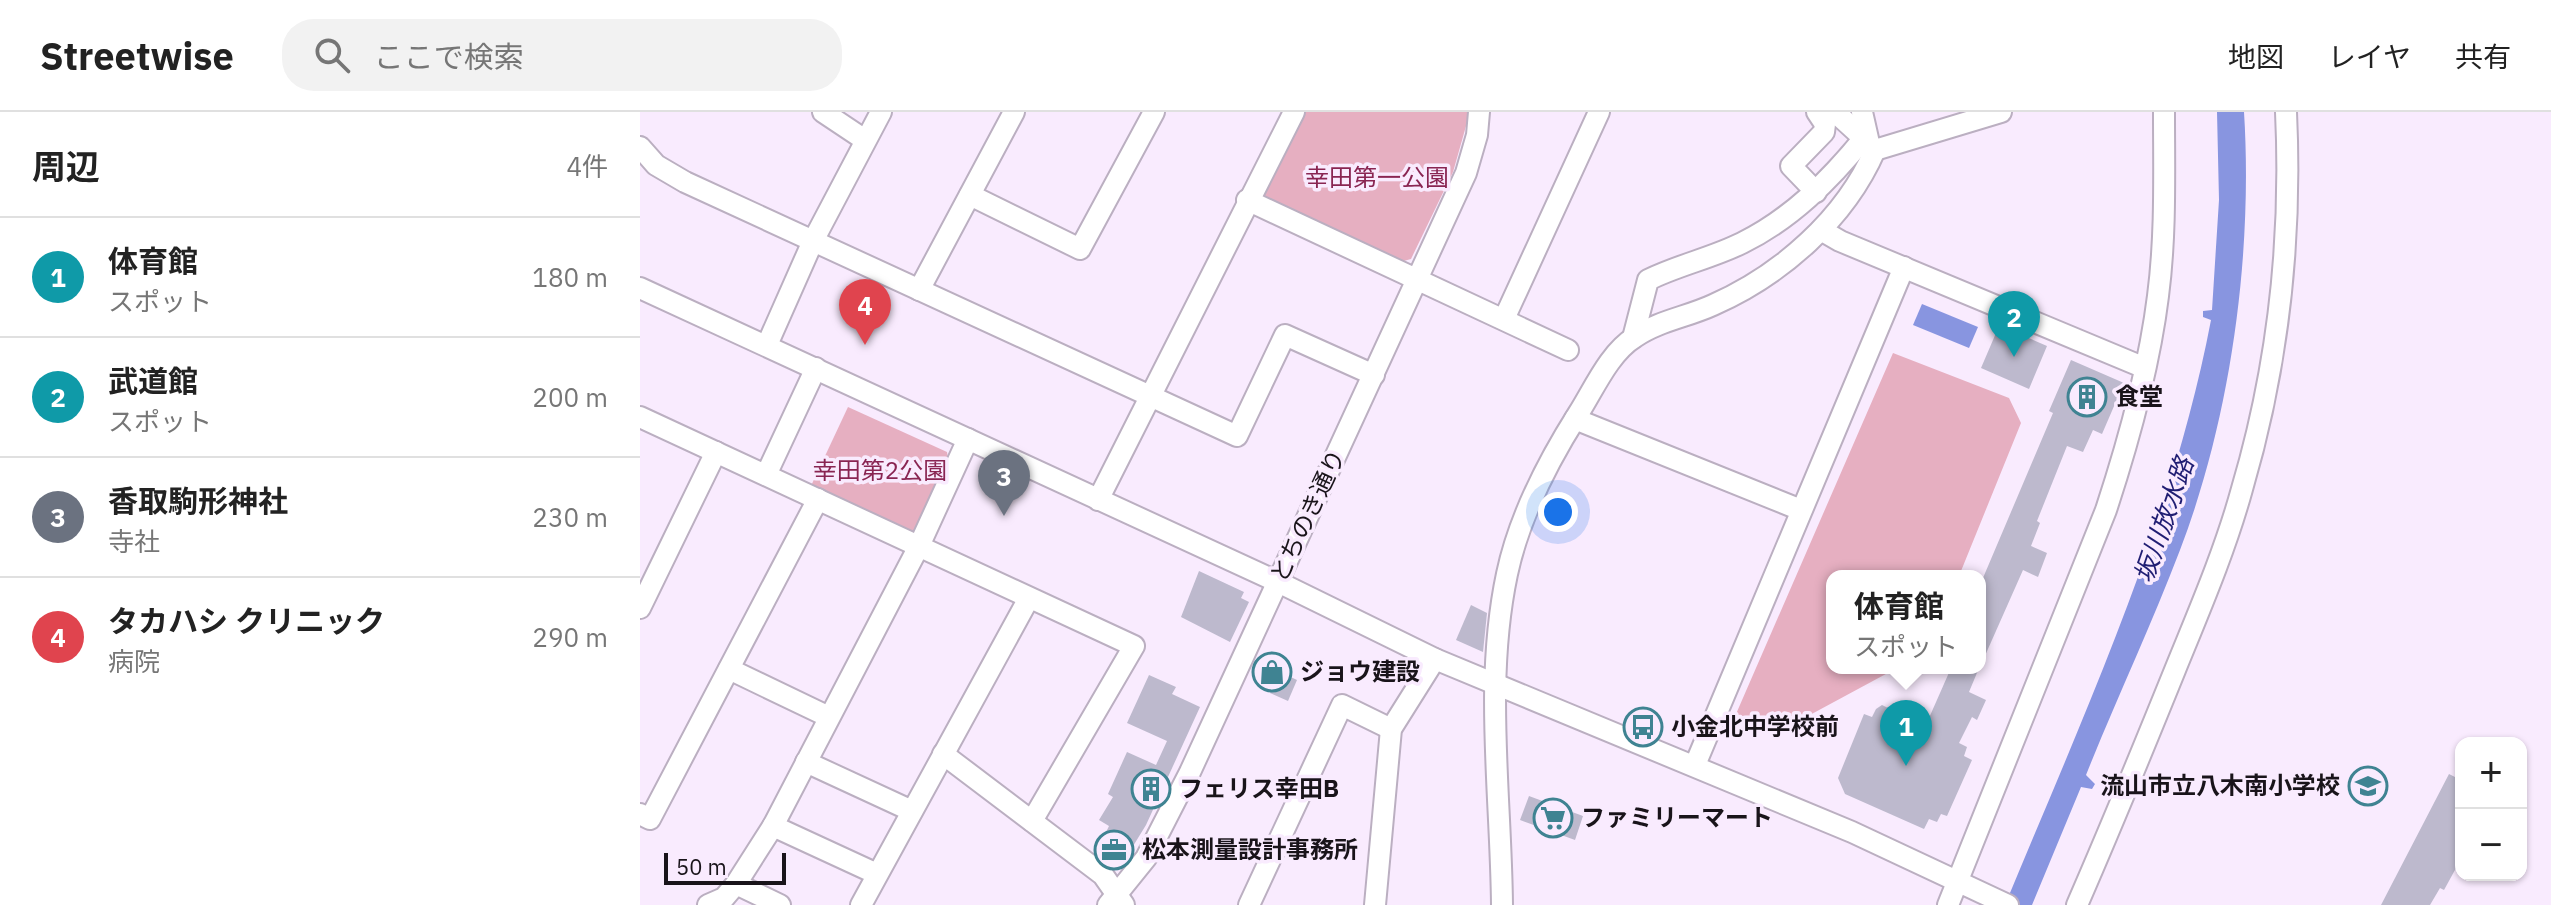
<!DOCTYPE html>
<html lang="ja">
<meta charset="utf-8">
<style>
body{margin:0;font-family:"IBM Plex Sans","Noto Sans JP",sans-serif;background:#f2f2f2;color:#222}
.controls{position:absolute;right:24px;bottom:24px;display:grid;overflow:hidden;border-radius:16px;box-shadow:0 2px 6px #0004}
.controls button{width:72px;height:72px;display:grid;place-items:center;padding:0;border:0;border-bottom:2px solid #e0e0e0;background:#fff;color:#222;font:40px sans-serif}
.scale{position:absolute;left:24px;bottom:20px;width:122px;box-sizing:border-box;padding-left:8px;border:4px solid #19141a;border-top:0;font-size:22px;line-height:28px;white-space:nowrap;color:#19141a;-webkit-text-stroke:6px #f9ebfe;paint-order:stroke}
.you{position:absolute;left:918px;top:400px;width:28px;height:28px;margin:-20px;border:6px solid #fff;border-radius:50%;background:#1a73e8;box-shadow:0 0 0 12px #1a73e833}
.badge{display:grid;place-items:center;width:52px;height:52px;border-radius:50%;background:#3f8392;color:#fff;font-size:26px;font-weight:700}
.pin{position:absolute;translate:-50% -66px;filter:drop-shadow(0 2px 4px #0008)}
.pin::after{content:'';position:absolute;top:42px;width:28px;height:24px;background:inherit;clip-path:polygon(0 0,100% 0,50% 100%)}
.popup{position:absolute;left:1186px;top:458px;width:160px;height:104px;box-sizing:border-box;display:grid;place-content:center;border-radius:16px;background:#fff;filter:drop-shadow(0 2px 6px #0005);font-size:26px;white-space:nowrap;color:#767676}
.popup b{font-size:30px;color:#222}
.popup::after{content:'';position:absolute;left:50%;top:100%;margin-left:-16px;border:16px solid transparent;border-top-color:#fff}
.list{margin:0;padding:0;list-style:none}
h2{display:flex;justify-content:space-between;align-items:center;height:104px;margin:0;padding:0 32px;font-size:34px}
h2 small{font-size:26px;font-weight:400;color:#767676}
.list li{display:grid;grid-template-columns:52px 1fr auto;gap:24px;align-items:center;box-sizing:border-box;height:120px;padding:0 32px;border-top:2px solid #e0e0e0}
.list b{display:block;font-size:30px;white-space:nowrap}
.list p{margin:0;font-size:26px;white-space:nowrap;color:#767676}
.list em{font-size:26px;font-style:normal;color:#767676}
.icon{flex:none;width:44px;height:44px;fill:none;stroke:currentColor;stroke-width:2;stroke-linecap:round;stroke-linejoin:round}
.map{position:relative;flex:none;width:1911px;height:793px;overflow:hidden}
header{display:flex;align-items:center;gap:48px;box-sizing:border-box;height:112px;padding:0 40px;background:#fff;border-bottom:2px solid #e0e0e0}
header strong{font-size:38px}
nav{display:flex;gap:44px;margin-inline-start:auto;font-size:28px}
.search{width:560px;height:72px;background:#f2f2f2;display:flex;align-items:center;gap:20px;box-sizing:border-box;padding:0 28px;border-radius:32px;color:#767676;font-size:30px}
main{display:flex}
aside{flex:1;background:#fff}
.map>svg:first-child{display:block}
.green{fill:#e6afc1}
.water{fill:#8895e0}
.building{fill:#bdb9cd}
.lines{fill:none;stroke-linecap:round;stroke-linejoin:round}
.minor-casing{stroke:#bbafc1;stroke-width:24}
.minor{stroke:#fff;stroke-width:20}
.labels{text-anchor:middle;stroke-width:7;stroke-linejoin:round;paint-order:stroke}
.park-label{font-size:24px;fill:#892552;stroke:#f9ebfe}
.poi-label{font-size:24px;font-weight:bold;fill:#19141a;stroke:#f9ebfe;text-anchor:start}
.street-label{font-size:24px;fill:#19141a;stroke:#f9ebfe}
.water-label{font-size:26px;font-style:italic;fill:#201e73;stroke:#f9ebfe}
</style>
<header>
<strong>Streetwise</strong>
<div class="search"><svg class="icon" aria-label="search" viewBox="0 0 24 24"><circle cx="10" cy="10" r="6"/><path d="M15 15l6 6"/></svg>ここで検索</div>
<nav><a>地図</a><a>レイヤ</a><a>共有</a></nav>
</header>
<main>
<aside>
<h2>周辺<small>4件</small></h2>
<ul class="list">
<li><span class="badge" style="background:#0f9aa8">1</span><div><b>体育館</b><p>スポット</p></div><em>180 m</em></li>
<li><span class="badge" style="background:#0f9aa8">2</span><div><b>武道館</b><p>スポット</p></div><em>200 m</em></li>
<li><span class="badge" style="background:#6b7280">3</span><div><b>香取駒形神社</b><p>寺社</p></div><em>230 m</em></li>
<li><span class="badge" style="background:#e0444e">4</span><div><b>タカハシ クリニック</b><p>病院</p></div><em>290 m</em></li>
</ul>
</aside>
<div class="map">
<svg width="1911" height="793" viewBox="0 0 1911 793">
<rect width="100%" height="100%" fill="#f9ebfe"/>
<g class="green">
<path d="M660,0H830L813,60L771,147L760,150L620,84Z"/>
<path d="M1253,241L1369,286L1381,311L1319,464H1192V556H1257L1142,618L1096,602Z"/>
<path d="M208,295L307,340L309,353L275,421L170,376Z"/>
</g>
<g class="water">
<path d="M1577,0H1604C1613,142 1591,305 1540,438C1511,514 1476,588 1446,663L1455,672L1452,677L1441,675L1392,793H1365C1444,602 1532,412 1571,208L1563,205V199L1572,198L1579,88Z"/>
<path d="M1282,192L1338,215L1329,236L1273,213Z"/>
</g>
<g class="building">
<path d="M1366,216L1407,234L1389,277L1341,256L1356,221L1362,224Z"/>
<path d="M1431,248L1484,271L1462,322L1453,318L1443,340L1427,334L1397,409L1400,411L1391,434L1407,441L1398,465L1383,458L1340,555V473L1413,301L1409,299Z"/>
<path d="M559,459L604,480L601,486L609,490L590,530L541,505Z"/>
<path d="M831,493L847,501L843,540L816,528Z"/>
<path d="M1311,556H1339L1329,580L1346,588L1337,608L1332,605L1319,631L1327,635L1324,644L1332,648L1307,704L1301,702L1297,710L1289,707L1284,717L1205,682L1198,666L1224,602L1232,605L1236,597L1242,593L1250,597L1253,591L1289,606Z"/>
<path d="M638,559L657,568L648,589L630,581Z"/>
<path d="M509,563L536,575L532,582L560,595L506,713L482,752L473,755L456,741L469,714L459,708L473,685L468,682L487,640L516,653L527,629L487,611Z"/>
<path d="M1809,662L1821,668V747L1804,778L1800,776L1790,793H1741Z"/>
<path d="M889,684L943,704L935,728L880,708Z"/>
</g>
<g class="lines">
<g class="minor-casing">
<g id="minor">
<path d="M183,0L225,28"/>
<path d="M1195,0L1229,31"/>
<path d="M0,35L16,53L45,70L597,324L645,223L734,263"/>
<path d="M1235,38L1361,0"/>
<path d="M1176,80L1151,54L1184,20L1185,12L1177,0"/>
<path d="M330,83L440,137L514,0"/>
<path d="M607,88L928,238"/>
<path d="M1181,118L1200,129L1505,256"/>
<path d="M0,176L638,470L795,547L1212,720L1368,793"/>
<path d="M279,178L374,0"/>
<path d="M864,207L959,0"/>
<path d="M993,226L1008,168C1038,153 1072,146 1102,131C1151,107 1190,68 1224,26"/>
<path d="M127,233L173,129L241,0"/>
<path d="M0,305L494,534L392,709"/>
<path d="M935,307L1161,398"/>
<path d="M126,363L176,256"/>
<path d="M458,388L654,0"/>
<path d="M0,496L76,340"/>
<path d="M89,557L189,605"/>
<path d="M303,642L463,763L484,793"/>
<path d="M166,650L272,699"/>
<path d="M1055,653L1264,155"/>
<path d="M0,702L10,707L178,387"/>
<path d="M133,714L237,762"/>
<path d="M96,772L140,793"/>
<path d="M68,793L84,786L96,772L133,714L279,434L328,327"/>
<path d="M221,793L389,486"/>
<path d="M468,793L506,746L550,660L826,61L837,23L839,0"/>
<path d="M609,793L702,593L751,617"/>
<path d="M735,793L751,617L795,547"/>
<path d="M862,793C861,683 844,570 867,462C879,405 907,351 938,302C954,277 969,241 995,225C1018,209 1047,205 1073,193C1141,163 1205,107 1235,38L1229,31L1222,0"/>
<path d="M1308,793L1466,398C1489,328 1509,257 1518,184C1526,123 1524,61 1524,0"/>
<path d="M1437,793C1471,715 1503,637 1535,558C1559,499 1585,439 1602,377C1638,255 1652,127 1646,0"/>
</g>
</g>
<use href="#minor" class="minor"/>
</g>
<defs>
<g id="building-ring" transform="scale(2)"><circle r="9.5" fill="#f9ebfe" stroke="#3f8392" stroke-width="1.5"/><path d="M-4-6H4V6H1V3H-1V6H-4ZM-2.5-4.3h1.7v1.8h-1.7ZM.8-4.3h1.7v1.8H.8ZM-2.5-1h1.7V.8h-1.7ZM.8-1h1.7V.8H.8Z" fill="#3f8392"/></g>
<g id="shop-ring" transform="scale(2)"><circle r="9.5" fill="#f9ebfe" stroke="#3f8392" stroke-width="1.5"/><path d="M-5-2.5h2.3a2.7 3.5 0 0 1 5.4 0H5L5.5 6h-11ZM-1.5-2.5h3a1.5 2.3 0 0 0-3 0Z" fill="#3f8392"/></g>
<g id="bus-ring" transform="scale(2)"><circle r="9.5" fill="#f9ebfe" stroke="#3f8392" stroke-width="1.5"/><path d="M-5-6H5V4H4V6H2V4H-2V6H-4V4H-5ZM-3.5-4V0h7V-4ZM-3.5 1.2v1.5H-2V1.2ZM2 1.2v1.5H3.5V1.2Z" fill="#3f8392"/></g>
<g id="school-ring" transform="scale(2)"><circle r="9.5" fill="#f9ebfe" stroke="#3f8392" stroke-width="1.5"/><path d="M0-5L7-2L0 1L-7-2ZM-4 1L0 2.5L4 1V4Q0 6-4 4Z" fill="#3f8392"/></g>
<g id="supermarket-ring" transform="scale(2)"><circle r="9.5" fill="#f9ebfe" stroke="#3f8392" stroke-width="1.5"/><path d="M-6-5.5h2.5l.6 2H6L4.5 2H-2.5L-4.4-4H-6ZM-1.5 3.2a1.3 1.3 0 1 0 .1 0ZM3 3.2a1.3 1.3 0 1 0 .1 0Z" fill="#3f8392"/></g>
<g id="office-ring" transform="scale(2)"><circle r="9.5" fill="#f9ebfe" stroke="#3f8392" stroke-width="1.5"/><path d="M-6-3h4V-5.5h4V-3h4V5H-6ZM-1-4.5V-3h2v-1.5ZM-6 0V1H6V0Z" fill="#3f8392"/></g>
</defs>
<g fill-rule="evenodd">
<use href="#building-ring" x="1447" y="285"/>
<use href="#shop-ring" x="632" y="560"/>
<use href="#bus-ring" x="1003" y="615"/>
<use href="#school-ring" x="1728" y="674"/>
<use href="#building-ring" x="511" y="677"/>
<use href="#supermarket-ring" x="913" y="706"/>
<use href="#office-ring" x="474" y="738"/>
</g>
<g class="labels">
<g class="park-label">
<text x="737" y="74">幸田第一公園</text>
<text x="240" y="367">幸田第2公園</text>
</g>
<g class="poi-label">
<text x="1475" y="293">食堂</text>
<text x="660" y="568">ジョウ建設</text>
<text x="1031" y="623">小金北中学校前</text>
<text x="1700" y="682" text-anchor="end">流山市立八木南小学校</text>
<text x="539" y="685">フェリス幸田B</text>
<text x="941" y="714">ファミリーマート</text>
<text x="502" y="746">松本測量設計事務所</text>
</g>
<g class="street-label">
<text transform="translate(668 404) rotate(-65)" y="8">とちのき通り</text>
</g>
<g class="water-label">
<text transform="translate(1524 408) rotate(-71)" y="9">坂川放水路</text>
</g>
</g>
</svg>
<div class="controls">
<button>+</button>
<button>−</button>
</div>
<div class="scale">50 m</div>
<div class="you"></div>
<div class="pin badge" style="left:1266px;top:654px;background:#0f9aa8">1</div>
<div class="popup"><b>体育館</b>スポット</div>
<div class="pin badge" style="left:1374px;top:245px;background:#0f9aa8">2</div>
<div class="pin badge" style="left:364px;top:404px;background:#6b7280">3</div>
<div class="pin badge" style="left:225px;top:233px;background:#e0444e">4</div>
</div>
</main>
